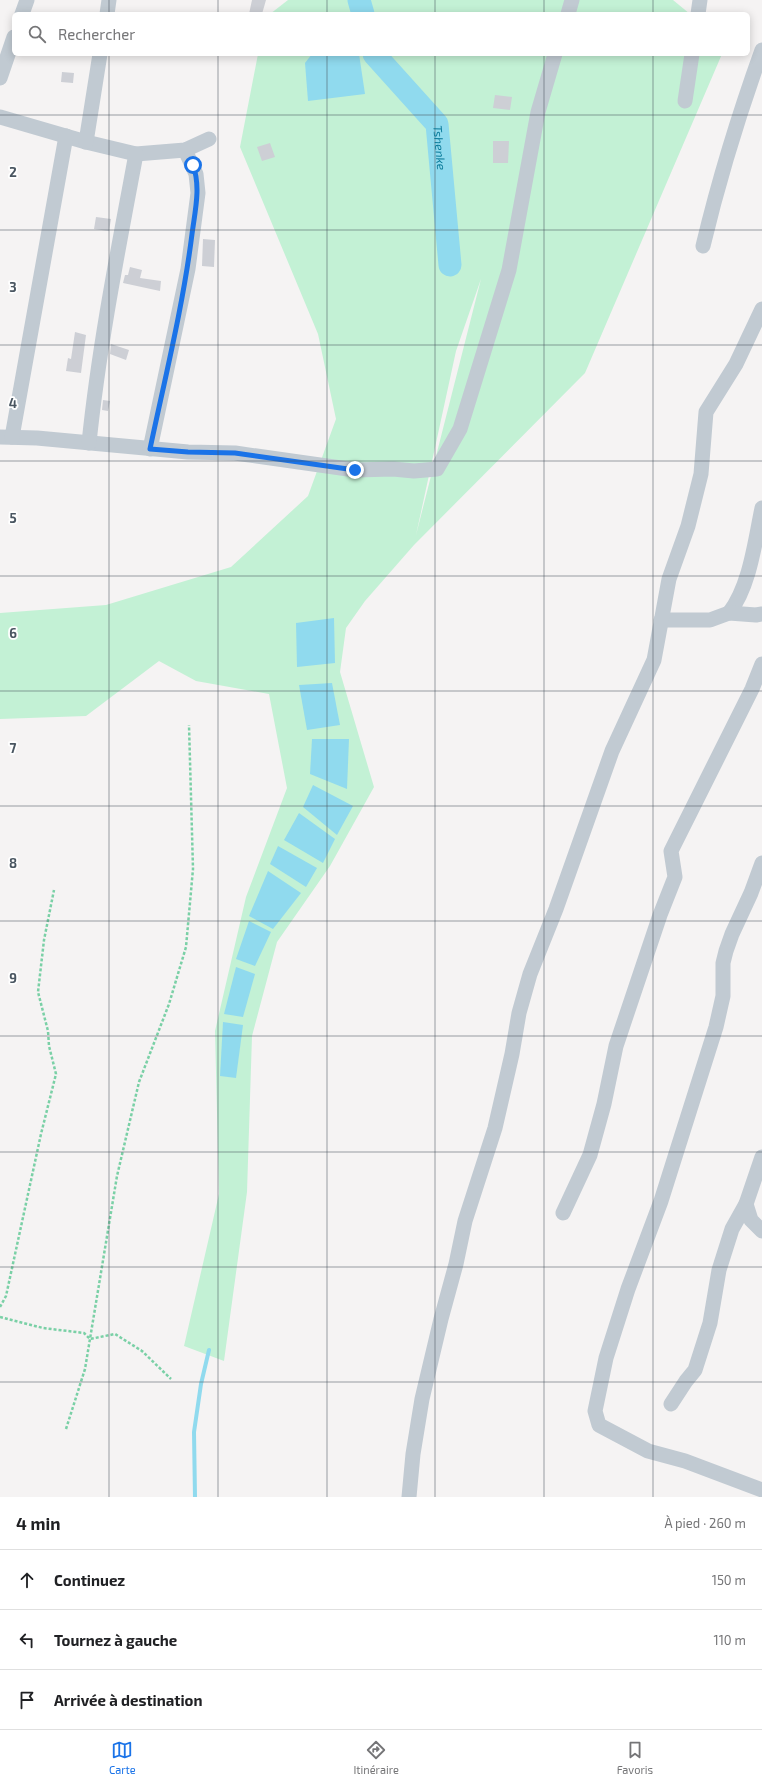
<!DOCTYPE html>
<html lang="fr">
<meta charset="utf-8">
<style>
body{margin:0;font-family:"Exo 2",sans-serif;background:#f6f6f6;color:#202124}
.stop{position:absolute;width:12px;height:12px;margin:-9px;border:3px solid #1a73e8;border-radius:50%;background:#fff}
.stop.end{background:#1a73e8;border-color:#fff;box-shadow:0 1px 4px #0008}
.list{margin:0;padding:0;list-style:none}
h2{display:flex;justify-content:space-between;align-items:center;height:52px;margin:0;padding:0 16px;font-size:17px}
h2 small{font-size:13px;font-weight:400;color:#757577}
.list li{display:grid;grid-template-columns:26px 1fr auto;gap:12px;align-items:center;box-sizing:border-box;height:60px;padding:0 16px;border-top:1px solid #e0e0e0}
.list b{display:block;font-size:15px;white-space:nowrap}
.list em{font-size:13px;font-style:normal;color:#757577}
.icon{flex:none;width:22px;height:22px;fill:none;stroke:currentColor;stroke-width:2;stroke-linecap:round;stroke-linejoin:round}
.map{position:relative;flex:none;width:762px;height:1497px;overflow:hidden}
.search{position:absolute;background:#fff;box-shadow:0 2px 10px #0003;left:12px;right:12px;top:12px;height:44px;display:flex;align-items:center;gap:10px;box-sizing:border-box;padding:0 14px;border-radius:6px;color:#757577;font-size:15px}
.sheet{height:232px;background:#fff}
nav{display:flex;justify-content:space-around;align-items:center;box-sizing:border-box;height:56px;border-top:1px solid #e0e0e0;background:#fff;font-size:11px;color:#757577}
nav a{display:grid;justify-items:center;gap:2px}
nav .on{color:#1a73e8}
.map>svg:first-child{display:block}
.green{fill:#c3f1d5;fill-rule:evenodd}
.water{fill:#90daee}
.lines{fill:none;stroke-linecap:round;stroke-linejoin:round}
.stream{stroke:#90daee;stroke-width:4}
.river{stroke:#90daee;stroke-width:23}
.building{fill:#cdcfd5}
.path{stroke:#7ad0a6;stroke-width:2.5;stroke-dasharray:3 2;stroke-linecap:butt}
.minor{stroke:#c1cad2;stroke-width:15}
.route{stroke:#1a73e8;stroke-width:5}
.grid{fill:none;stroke:#4a5661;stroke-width:1;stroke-opacity:0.55}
.labels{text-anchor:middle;stroke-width:3.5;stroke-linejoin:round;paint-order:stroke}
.water-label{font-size:12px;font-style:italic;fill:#0c7c9b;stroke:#fff}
.grid-label{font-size:13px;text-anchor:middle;font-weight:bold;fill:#4a5661;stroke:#fff;stroke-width:3.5;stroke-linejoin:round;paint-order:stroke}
</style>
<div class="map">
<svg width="762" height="1497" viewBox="0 0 762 1497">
<rect width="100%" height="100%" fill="#f5f3f3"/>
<g class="green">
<path d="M288,0H673L690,14H270Z"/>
<path d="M258,54H722L585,373L414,545L365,601L346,628L340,672L374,787L330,866L277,942L252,1036L247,1192L224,1361L184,1346L219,1194L215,1031L246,897L287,788L269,694L196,681L159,661L86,716L0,719V613L106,605L231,567L308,496L336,419L318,334L240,147ZM481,279L416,535L456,351Z"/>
</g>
<g class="water">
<path d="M312,54H359L365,94L308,101L305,63Z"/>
<path d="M334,618L335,663L297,667L296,623Z"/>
<path d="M332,683L340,725L307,730L299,685Z"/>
<path d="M312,739H349L347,789L310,774Z"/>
<path d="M313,785L353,806L337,835L303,807Z"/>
<path d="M299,813L335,839L323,863L284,840Z"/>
<path d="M278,846L317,868L306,887L270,864Z"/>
<path d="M268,871L301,893L273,929L249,916Z"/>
<path d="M249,921L271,932L255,966L236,959Z"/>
<path d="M236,967L255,974L243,1017L224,1014Z"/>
<path d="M223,1022L243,1025L236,1078L220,1076Z"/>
</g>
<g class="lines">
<path class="stream" d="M195,1497L194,1432L201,1384L209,1350"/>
<g class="river">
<path d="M359,0L363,14"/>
<path id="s1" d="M374,54L437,124L450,265"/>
</g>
</g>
<g class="building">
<path d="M252,0H266L262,14H249Z"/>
<path d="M62,72L74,73L73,83L61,82Z"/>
<path d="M495,95L512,97L510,110L493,108Z"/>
<path d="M493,141H509L508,163H493Z"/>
<path d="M270,143L275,157L262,161L257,147Z"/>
<path d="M96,217L111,219L109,231L94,229Z"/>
<path d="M203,239L215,240L214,267L202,266Z"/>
<path d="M130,267L142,270L140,278L161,281L160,291L123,283L125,275H128Z"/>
<path d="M75,332L86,335L81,373L66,371L68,358L71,359Z"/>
<path d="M111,344L129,350L126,360L110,354Z"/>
<path d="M103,400L110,401L108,411L102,410Z"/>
</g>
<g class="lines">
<g class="path">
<path d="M0,1307L6,1296L41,1134L56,1074L49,1046L48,1031L38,992L44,940L54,890"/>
<path d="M0,1317L43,1328L84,1333L90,1339L115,1334L142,1351L171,1379"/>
<path d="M66,1429L85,1369L117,1176L139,1082L169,1004L186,947L193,869L189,725"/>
</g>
<g class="minor">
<path d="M22,14L27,0"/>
<path d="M107,14L109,0"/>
<path d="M568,14L572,0"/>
<path d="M698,14L700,0"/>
<path d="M0,78L14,37"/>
<path d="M685,101L692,54"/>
<path d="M0,117L86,142L136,154L185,150L209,139"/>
<path d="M86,142L100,54"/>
<path d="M703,246C719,179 739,114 762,50"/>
<path d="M0,437L37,438L188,452L235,453L355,470L393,469L414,471L437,469L460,429L509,270L538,112L555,54"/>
<path d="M12,437L66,136"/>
<path d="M89,443C99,346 118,250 136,154"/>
<path d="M150,449L188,269L198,193L196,174L185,150"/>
<path d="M729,613C750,586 755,541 762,508"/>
<path d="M661,620H710L729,613L756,615L762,614"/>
<path d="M762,863L751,893L732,934L726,951L723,963V996L716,1027L661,1201L628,1289L606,1358L595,1411L599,1425L648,1451L685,1461L762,1490"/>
<path d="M762,1157L746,1204L751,1220L762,1231"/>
<path d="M563,1213L590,1155L604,1104L616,1046L660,915L675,877L671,851L752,689L762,664"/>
<path d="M671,1404L686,1381L695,1370L710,1323L719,1270L732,1229L746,1204"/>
<path d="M409,1497L413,1454L422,1399L441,1319L456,1264L465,1221L495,1128L512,1054L519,1013L530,974L556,909L612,751L654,660L669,579L688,526L701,474L706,412L736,364L762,309"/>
</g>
</g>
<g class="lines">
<path class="route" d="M193,165C201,187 195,211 192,234C183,306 165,378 150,449L188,452L235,453L355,470"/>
</g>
<path class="grid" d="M109,0V14M218,0V14M327,0V14M435,0V14M544,0V14M653,0V14M109,54V1497M218,54V1497M327,54V1497M435,54V1497M544,54V1497M653,54V1497M0,115H762M0,230H762M0,345H762M0,461H762M0,576H762M0,691H762M0,806H762M0,921H762M0,1036H762M0,1152H762M0,1267H762M0,1382H762"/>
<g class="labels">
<g class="water-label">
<text dy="4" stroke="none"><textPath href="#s1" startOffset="118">Tshenke</textPath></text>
</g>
</g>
<g class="grid-label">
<text x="13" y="177">2</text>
<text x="13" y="292">3</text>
<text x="13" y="408">4</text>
<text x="13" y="523">5</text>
<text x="13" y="638">6</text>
<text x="13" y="753">7</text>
<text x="13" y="868">8</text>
<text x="13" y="983">9</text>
</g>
</svg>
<div class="stop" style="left:193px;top:165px"></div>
<div class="stop end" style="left:355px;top:470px"></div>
<div class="search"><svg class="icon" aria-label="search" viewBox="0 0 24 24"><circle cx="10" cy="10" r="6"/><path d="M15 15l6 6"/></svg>Rechercher</div>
</div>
<section class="sheet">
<h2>4 min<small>À pied · 260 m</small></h2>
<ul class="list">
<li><svg class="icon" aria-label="ahead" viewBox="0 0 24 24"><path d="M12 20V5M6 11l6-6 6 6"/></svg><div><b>Continuez</b></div><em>150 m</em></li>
<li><svg class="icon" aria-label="left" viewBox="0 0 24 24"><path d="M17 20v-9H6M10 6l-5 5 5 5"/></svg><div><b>Tournez à gauche</b></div><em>110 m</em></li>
<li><svg class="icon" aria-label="arrive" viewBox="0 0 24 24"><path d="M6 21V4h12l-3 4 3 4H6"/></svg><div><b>Arrivée à destination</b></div></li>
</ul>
</section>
<nav>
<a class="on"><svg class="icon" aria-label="map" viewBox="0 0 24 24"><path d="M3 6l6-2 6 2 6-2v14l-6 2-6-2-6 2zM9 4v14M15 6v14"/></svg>Carte</a>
<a><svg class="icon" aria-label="directions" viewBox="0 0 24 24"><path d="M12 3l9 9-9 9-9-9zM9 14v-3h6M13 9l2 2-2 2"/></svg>Itinéraire</a>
<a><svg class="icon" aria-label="saved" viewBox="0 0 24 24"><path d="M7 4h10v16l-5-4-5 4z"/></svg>Favoris</a>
</nav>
